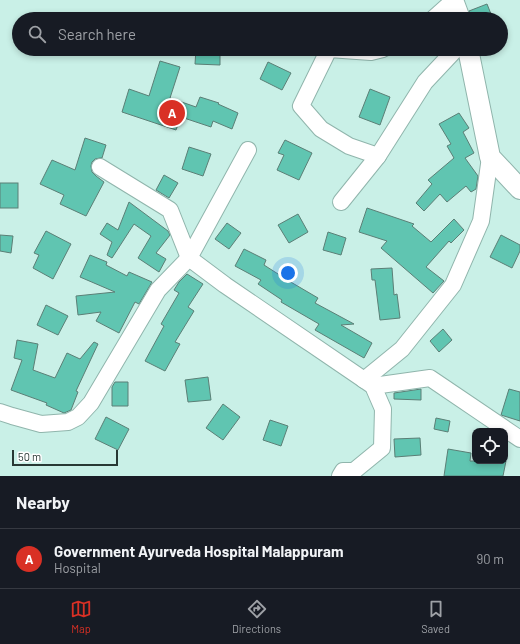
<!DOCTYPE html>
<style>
body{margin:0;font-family:Barlow,sans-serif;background:#20242c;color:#f1f3f6}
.controls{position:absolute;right:12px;bottom:12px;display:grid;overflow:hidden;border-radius:8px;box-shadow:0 2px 6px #0003}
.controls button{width:36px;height:36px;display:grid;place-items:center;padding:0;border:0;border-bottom:1px solid #363941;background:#171b24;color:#f1f3f6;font:20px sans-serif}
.scale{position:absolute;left:12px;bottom:10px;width:106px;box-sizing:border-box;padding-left:4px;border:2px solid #283834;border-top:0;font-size:11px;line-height:14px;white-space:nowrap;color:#283834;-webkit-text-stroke:3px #fff;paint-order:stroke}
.you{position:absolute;left:288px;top:273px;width:14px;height:14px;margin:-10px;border:3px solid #fff;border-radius:50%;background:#1a73e8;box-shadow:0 0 0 6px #1a73e833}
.badge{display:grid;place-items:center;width:26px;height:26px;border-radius:50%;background:#d93025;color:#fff;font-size:13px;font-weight:700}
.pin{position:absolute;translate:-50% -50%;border:2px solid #fff;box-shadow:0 1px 4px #0006}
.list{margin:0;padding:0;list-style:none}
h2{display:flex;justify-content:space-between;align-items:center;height:52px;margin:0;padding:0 16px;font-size:17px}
h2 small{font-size:13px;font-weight:400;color:#9ea1a6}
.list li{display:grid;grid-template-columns:26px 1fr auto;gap:12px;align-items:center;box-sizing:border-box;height:60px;padding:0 16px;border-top:1px solid #363941}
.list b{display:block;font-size:15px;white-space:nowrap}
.list p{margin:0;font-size:13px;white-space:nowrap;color:#9ea1a6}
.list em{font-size:13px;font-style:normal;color:#9ea1a6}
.icon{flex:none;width:22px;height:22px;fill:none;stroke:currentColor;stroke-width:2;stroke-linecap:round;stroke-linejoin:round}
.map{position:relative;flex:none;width:520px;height:476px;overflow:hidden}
.search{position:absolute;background:#171b24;box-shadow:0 2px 6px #0003;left:12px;right:12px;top:12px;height:44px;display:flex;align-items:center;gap:10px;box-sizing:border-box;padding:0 14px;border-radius:22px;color:#9ea1a6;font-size:15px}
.sheet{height:112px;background:#171b24}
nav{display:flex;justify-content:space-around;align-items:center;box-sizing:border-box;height:56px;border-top:1px solid #363941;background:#171b24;font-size:11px;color:#9ea1a6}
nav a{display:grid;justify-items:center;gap:2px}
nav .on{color:#d93025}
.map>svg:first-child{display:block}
.building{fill:#60c5b1;stroke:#5b7f76}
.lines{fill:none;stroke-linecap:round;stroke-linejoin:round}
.minor-casing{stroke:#90b5ac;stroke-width:18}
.tertiary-casing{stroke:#90b5ac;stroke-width:22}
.minor{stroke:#fff;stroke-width:16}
.tertiary{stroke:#fff;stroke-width:20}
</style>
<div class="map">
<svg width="520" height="476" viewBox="0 0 520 476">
<rect width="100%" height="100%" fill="#c9f0e7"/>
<g class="building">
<path d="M487,4L493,19H471L469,11Z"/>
<path d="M196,49H220V65L195,64Z"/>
<path d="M160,61L180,67L170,98L196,107L200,97L219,103L218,104L238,113L232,129L213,121L211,127L181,117L176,130L122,112L129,89L149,96Z"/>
<path d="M268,62L291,73L282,90L260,79Z"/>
<path d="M370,89L390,97L380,125L359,117Z"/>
<path d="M459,113L469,128L463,132L474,153L465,158L478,176L476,189L471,192L466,186L447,202L440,194L424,211L416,203L432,184L428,180L454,158L447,146L451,144L439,124Z"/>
<path d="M85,138L106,145L102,158H100L95,159L92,162L91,166L92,172L96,176L104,182L86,216L60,204L64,195L40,184L52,160L75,170Z"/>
<path d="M285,140L312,153L299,180L277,170L284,155L278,153Z"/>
<path d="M189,147L211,154L203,176L182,169Z"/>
<path d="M164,175L178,183L169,198L156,190Z"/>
<rect x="0" y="183" width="18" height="25"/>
<path d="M129,202L168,231L170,235L156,253L166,259L159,272L138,258L151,236L134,224L112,258L107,255L112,242L100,234L107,223L118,230Z"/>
<path d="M367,208L414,224L412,226L431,242L454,219L464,230L451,243L449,241L426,267L444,281L433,293L381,248L387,241L359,232Z"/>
<path d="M298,214L308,232L289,243L278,225Z"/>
<path d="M227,223L241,233L229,249L215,239Z"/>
<path d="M46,231L71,244L53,279L33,268L39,255L34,253Z"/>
<path d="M328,232L346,238L341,255L323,250Z"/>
<path d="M0,235L13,236L11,253L0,251Z"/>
<path d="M501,235L520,245V251L512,268L490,257Z"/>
<path d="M244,249L266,260L264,265L289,281L318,298L315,303L354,324L341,325L372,343L364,358L315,330L319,324L281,302L282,300L258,284L261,280L235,266Z"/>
<path d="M90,255L107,262L106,265L127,276L129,272L152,282L139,304L135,302L119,333L96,321L101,312L78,315L76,296L115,292L80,277Z"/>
<path d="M392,268L394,295L397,294L400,318L380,320L375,280H372L371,269Z"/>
<path d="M187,274L203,284L188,307L194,311L175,342L180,344L165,371L145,361L164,326L161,324L179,293L174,290L179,282Z"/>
<path d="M46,305L68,316L58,335L37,325Z"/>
<path d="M443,329L452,340L439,352L430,341Z"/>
<path d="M17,340L38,344L33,370L55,378L67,353L80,359L94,342L98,344L76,391L78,392L71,410L64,413L46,405L47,403L11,390L22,360L14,358Z"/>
<path d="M208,377L211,400L188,402L185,380Z"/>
<path d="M115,382H128V406H112V387Z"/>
<path d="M421,389V400L394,399V393Z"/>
<path d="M509,389L520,392V421L501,415Z"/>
<path d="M223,404L240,417L223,440L206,428Z"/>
<path d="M106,417L129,429L118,450L95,439Z"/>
<path d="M436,418L450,421L448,432L434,429Z"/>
<path d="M270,420L288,426L281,446L263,440Z"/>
<path d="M420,438L421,455L395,457L394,439Z"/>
<path d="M448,449L471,453L470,461H506L503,476H444Z"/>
</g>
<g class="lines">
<g class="minor-casing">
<g id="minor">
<path d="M433,19L453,1"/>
<path d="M383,49L371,52L329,49L301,106L321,129L349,146L378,156L425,82L456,49"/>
<path d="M100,167L170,210L189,258"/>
<path d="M341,202L378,156"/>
<path d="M189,258L248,150"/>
<path d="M364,380L402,349L453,285L481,221L490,157"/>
<path d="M373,386L430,378L520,439"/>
<path d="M0,412L12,416L41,424L68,422L78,417L91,403L158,290L189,258L225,285L373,386L383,409L382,448L354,471H343L340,476"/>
</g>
</g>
<g class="tertiary-casing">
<g id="tertiary">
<path d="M453,0L460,19"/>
<path d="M468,49L490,157L520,189"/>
</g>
</g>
<use href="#minor" class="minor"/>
<use href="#tertiary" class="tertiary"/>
</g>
</svg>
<div class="controls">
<button><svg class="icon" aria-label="locate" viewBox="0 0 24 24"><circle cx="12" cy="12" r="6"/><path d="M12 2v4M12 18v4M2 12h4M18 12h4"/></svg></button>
</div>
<div class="scale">50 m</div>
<div class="you"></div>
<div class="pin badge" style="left:172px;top:113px">A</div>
<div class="search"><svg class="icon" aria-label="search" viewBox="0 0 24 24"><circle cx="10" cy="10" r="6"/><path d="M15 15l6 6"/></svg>Search here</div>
</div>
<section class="sheet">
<h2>Nearby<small></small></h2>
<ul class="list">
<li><span class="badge">A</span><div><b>Government Ayurveda Hospital Malappuram</b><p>Hospital</p></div><em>90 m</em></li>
</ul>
</section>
<nav>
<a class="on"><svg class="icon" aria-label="map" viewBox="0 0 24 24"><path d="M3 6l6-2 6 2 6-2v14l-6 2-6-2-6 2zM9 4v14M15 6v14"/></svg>Map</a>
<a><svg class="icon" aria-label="directions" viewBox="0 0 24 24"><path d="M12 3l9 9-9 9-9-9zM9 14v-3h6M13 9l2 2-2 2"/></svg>Directions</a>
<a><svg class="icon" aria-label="saved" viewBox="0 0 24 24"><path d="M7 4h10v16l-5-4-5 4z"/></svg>Saved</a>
</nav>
